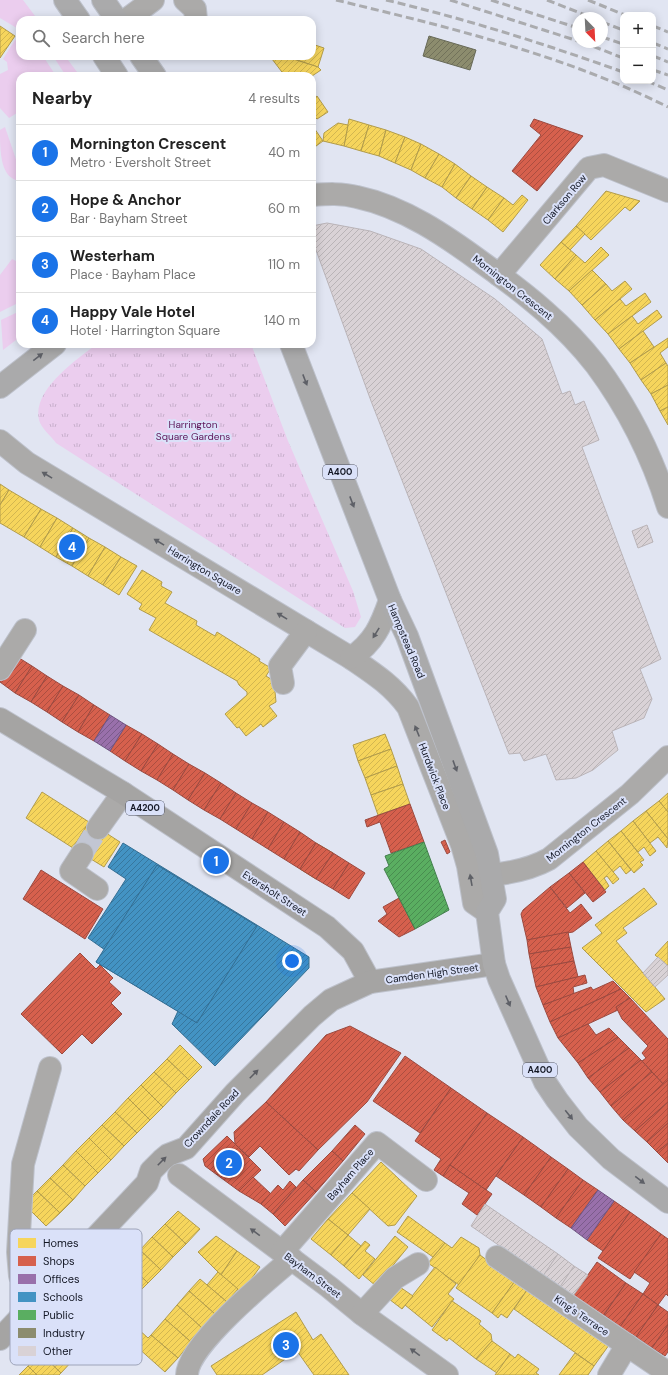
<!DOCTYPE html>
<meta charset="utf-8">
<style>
body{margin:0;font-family:"DM Sans",sans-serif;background:#f6f6f6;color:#222}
.controls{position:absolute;right:12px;top:12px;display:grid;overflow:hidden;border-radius:8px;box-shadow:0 2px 10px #0003}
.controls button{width:36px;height:36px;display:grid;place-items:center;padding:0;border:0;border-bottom:1px solid #e0e0e0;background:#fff;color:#222;font:20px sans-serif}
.compass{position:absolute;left:572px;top:12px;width:36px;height:36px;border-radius:50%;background:#fff;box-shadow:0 2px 10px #0003;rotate:156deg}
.you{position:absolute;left:292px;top:961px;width:14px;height:14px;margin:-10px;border:3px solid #fff;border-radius:50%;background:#1a73e8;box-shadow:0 0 0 6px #1a73e833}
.badge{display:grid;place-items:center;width:26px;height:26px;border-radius:50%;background:#1a73e8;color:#fff;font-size:13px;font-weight:700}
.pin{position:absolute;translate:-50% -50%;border:2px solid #fff;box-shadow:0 1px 4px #0006}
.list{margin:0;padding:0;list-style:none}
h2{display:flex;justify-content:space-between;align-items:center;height:52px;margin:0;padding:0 16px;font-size:17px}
h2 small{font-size:13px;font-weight:400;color:#767676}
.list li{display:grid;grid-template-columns:26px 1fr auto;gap:12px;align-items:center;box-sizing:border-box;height:56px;padding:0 16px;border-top:1px solid #e0e0e0}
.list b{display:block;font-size:15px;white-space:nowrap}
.list p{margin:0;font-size:13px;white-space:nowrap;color:#767676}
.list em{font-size:13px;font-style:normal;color:#767676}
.icon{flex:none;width:22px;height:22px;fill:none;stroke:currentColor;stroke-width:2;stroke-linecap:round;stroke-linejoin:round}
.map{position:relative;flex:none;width:668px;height:1375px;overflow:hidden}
.search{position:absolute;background:#fff;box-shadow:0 2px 10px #0003;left:16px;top:16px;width:300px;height:44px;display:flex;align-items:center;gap:10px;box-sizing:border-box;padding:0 14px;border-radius:12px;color:#767676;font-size:15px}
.panel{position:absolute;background:#fff;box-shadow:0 2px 10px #0003;left:16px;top:72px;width:300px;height:276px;border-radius:12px}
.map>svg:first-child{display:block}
.grass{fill:#ebcdee}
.park{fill:url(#park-tufts)}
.homes{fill:url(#homes-hatch);stroke:#b29c4b}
.shops{fill:url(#shops-hatch);stroke:#9b4a40}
.offices{fill:url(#offices-hatch);stroke:#705582}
.schools{fill:url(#schools-hatch);stroke:#346e93}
.public{fill:url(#public-hatch);stroke:#44804e}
.industry{fill:url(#industry-hatch);stroke:#676958}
.building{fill:url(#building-hatch);stroke:#bab4b8}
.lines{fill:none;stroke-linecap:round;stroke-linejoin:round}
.minor-tunnel{stroke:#c2c6d3;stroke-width:22;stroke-dasharray:22 11;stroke-linecap:butt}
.minor-casing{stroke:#bdc1cb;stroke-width:24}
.major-casing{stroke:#bdc1cb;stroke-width:24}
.highway-casing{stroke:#bdc1cb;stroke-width:24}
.minor{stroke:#abaaa9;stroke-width:22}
.major{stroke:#a5a4a3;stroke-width:22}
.highway{stroke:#aaaaab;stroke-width:22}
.rail{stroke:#aaabae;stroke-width:3;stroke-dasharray:8 4;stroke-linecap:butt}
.oneway{fill:#5e6067}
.oneway2{fill:#5e6066}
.oneway3{fill:#5c5d63}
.labels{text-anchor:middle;stroke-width:4;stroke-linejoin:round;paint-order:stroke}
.shield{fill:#dae1f9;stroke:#4e5363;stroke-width:1}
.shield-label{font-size:9px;font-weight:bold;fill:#121623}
.street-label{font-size:10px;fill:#121623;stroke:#dae1f9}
.park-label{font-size:10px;fill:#5d1558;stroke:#dae1f9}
.key{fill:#dae1f9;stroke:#9ea4b9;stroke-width:1}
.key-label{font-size:11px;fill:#121623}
</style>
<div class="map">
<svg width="668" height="1375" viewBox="0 0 668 1375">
<defs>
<pattern id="park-tufts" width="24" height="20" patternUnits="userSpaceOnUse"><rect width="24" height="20" fill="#ebcdee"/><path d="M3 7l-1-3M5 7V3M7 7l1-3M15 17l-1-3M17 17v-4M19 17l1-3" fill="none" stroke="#c8afcc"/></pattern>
<pattern id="homes-hatch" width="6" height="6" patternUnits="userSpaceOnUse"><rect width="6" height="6" fill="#f6d55c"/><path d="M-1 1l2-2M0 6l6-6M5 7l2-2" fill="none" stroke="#d2b650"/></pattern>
<pattern id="shops-hatch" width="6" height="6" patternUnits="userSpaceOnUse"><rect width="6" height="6" fill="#d6604d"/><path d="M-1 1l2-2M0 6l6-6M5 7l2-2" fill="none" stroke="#ac4e40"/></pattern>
<pattern id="offices-hatch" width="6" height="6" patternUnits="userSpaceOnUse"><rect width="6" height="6" fill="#9970ab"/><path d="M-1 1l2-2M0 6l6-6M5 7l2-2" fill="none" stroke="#7b5b8b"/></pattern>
<pattern id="schools-hatch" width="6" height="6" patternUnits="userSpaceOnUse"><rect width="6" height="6" fill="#4393c3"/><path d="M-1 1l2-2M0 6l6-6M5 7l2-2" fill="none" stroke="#37779e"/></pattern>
<pattern id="public-hatch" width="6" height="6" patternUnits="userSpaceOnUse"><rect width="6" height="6" fill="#5aae61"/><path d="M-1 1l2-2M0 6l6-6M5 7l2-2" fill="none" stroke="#498d50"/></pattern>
<pattern id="industry-hatch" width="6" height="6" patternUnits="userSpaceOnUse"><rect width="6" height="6" fill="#8c8c6e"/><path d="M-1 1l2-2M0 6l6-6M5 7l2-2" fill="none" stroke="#71715a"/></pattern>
<pattern id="building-hatch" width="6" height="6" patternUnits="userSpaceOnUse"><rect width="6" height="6" fill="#d9d2d6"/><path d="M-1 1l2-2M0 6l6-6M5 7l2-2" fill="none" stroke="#b9b4b7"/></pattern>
</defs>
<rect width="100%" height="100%" fill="#e1e5f2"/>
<g class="grass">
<path d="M0,0H23L38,20H20V30L0,18Z"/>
<path d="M15,40L20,42V56H43L56,76H20V111L9,118L0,108V74L8,70L7,62L3,59Z"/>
<path d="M53,56H65L80,76H66Z"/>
<path d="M5,127L20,171V181C0,179 0,151 0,130Z"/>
<path d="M12,259L20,263V302L0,312V275Z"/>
<path d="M20,311V337L3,350L1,320Z"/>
</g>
<path class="park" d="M97,344H251L288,441L353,591L361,617L355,627L345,628L56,443C51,436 41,428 39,420C32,390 76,360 97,344Z"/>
<g class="homes">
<path d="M0,26L15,36L0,58Z"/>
<path d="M312,44L324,48L318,67L284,56H312Z"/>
<path d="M277,56H284L318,67L321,70L312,76H285L272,59Z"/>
<path d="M317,96L328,112L317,119L312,114V100Z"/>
<path d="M349,119L369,125L361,151L344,146Z"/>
<path d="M338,123L348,125L344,146L323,141L324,133Z"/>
<path d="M312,125L323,141L312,149Z"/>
<path d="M369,125L386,130L379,156L361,151Z"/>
<path d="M386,130L405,137L395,163L379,156Z"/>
<path d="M405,137L421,144L411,170L395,163Z"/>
<path d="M421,144L439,154L425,178L411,170Z"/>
<path d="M439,154L455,164L442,187L425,178Z"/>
<path d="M455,164L471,176L456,198L442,187Z"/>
<path d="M471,176L487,187L472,209L456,198Z"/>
<path d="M487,187L504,198L488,220L472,209Z"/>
<path d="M606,191L640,201L630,211L625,207L591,240L576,226Z"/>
<path d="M522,195L528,200L503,232L488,220L504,198L513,205Z"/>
<path d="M576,226L585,234L570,250L561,242Z"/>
<path d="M561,242L576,255L555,279L540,265Z"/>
<path d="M601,247L609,255L569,291L555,279L576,255L585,263Z"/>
<path d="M592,270L606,284L582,305L569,291Z"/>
<path d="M625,281L632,289L595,320L582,305L606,284L612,291Z"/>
<path d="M645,293L651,302L608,334L595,320L620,299L626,306Z"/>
<path d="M657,310L662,317L619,349L608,334L632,316L638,324Z"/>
<path d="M643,331L654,347L630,363L619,349Z"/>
<path d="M668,338V347L660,353L666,363L641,380L630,363Z"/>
<path d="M666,363L668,366V385L651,394L641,380Z"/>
<path d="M668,385V407L660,411L651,394Z"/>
<path d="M668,407V425L660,411Z"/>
<path d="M0,484L9,490L0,505Z"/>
<path d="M9,490L41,509L24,537L0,523V505Z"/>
<path d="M41,509L57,518L40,547L24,537Z"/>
<path d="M57,518L73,528L56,557L40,547Z"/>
<path d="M73,528L89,538L72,566L56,557Z"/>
<path d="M89,538L105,547L88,576L72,566Z"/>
<path d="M105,547L121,557L103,585L88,576Z"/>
<path d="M121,557L137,566L119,595L103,585Z"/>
<path d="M142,570L162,582L161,586L172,592L165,603L197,621L196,625L215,636L217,632L260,659L259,661L271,668L266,676L274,681L276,702L269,706L277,716L263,727L261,724L246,736L239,727L237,728L225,714L247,695V692L239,685L237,681L149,630L156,618L139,609L142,604L127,594Z"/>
<path d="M385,734L391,749L358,761L353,745Z"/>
<path d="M391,749L397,766L365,778L358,761Z"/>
<path d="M397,766L403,784L371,795L365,778Z"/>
<path d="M403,784L410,804L378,815L371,795Z"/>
<path d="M42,792L89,822L73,848L26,818Z"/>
<path d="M668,793V812L659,801Z"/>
<path d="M659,801L668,812V839L646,811Z"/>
<path d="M646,811L668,839L667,848L658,837L650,843L633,821Z"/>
<path d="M633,821L656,851L650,856L644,847L638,852L621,831Z"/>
<path d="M89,822L120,842L104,867L73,848Z"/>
<path d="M621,831L644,860L640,862L643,865L634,873L608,841Z"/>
<path d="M608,841L631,870L626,874L620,866L613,872L596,851Z"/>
<path d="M316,843L333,853L316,879L300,869Z"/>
<path d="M596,851L619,879L613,884L607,876L604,878L609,886L605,890L583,862Z"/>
<path d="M644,888L657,904L623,928L627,933L616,941L665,999L646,1012L582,948L602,933L595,925Z"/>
<path d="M668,941V966L655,955Z"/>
<path d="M180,1045L202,1067L189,1080L167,1059Z"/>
<path d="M167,1059L189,1080L176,1093L154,1072Z"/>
<path d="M154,1072L176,1093L163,1107L141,1085Z"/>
<path d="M141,1085L163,1107L150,1120L128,1098Z"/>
<path d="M128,1098L150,1120L137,1133L115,1112Z"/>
<path d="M115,1112L137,1133L124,1146L102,1125Z"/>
<path d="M102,1125L124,1146L111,1160L89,1138Z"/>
<path d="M89,1138L111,1160L98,1173L76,1151Z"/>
<path d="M76,1151L98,1173L85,1186L63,1165Z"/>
<path d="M381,1162L417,1196L395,1225L388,1226L352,1193Z"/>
<path d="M63,1165L85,1186L73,1200L50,1178Z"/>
<path d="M50,1178L73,1200L60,1213L37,1191Z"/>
<path d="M37,1191L60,1213L46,1226L24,1204Z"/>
<path d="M352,1193L370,1209L348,1235L328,1219Z"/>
<path d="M178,1211L200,1229L186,1244L165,1224Z"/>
<path d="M408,1216L445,1243L433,1257L397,1232Z"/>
<path d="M328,1219L348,1235L331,1255L311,1239Z"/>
<path d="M165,1224L186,1244L173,1257L152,1237Z"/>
<path d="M348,1235L361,1246L344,1266L331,1255Z"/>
<path d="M216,1236L237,1251L221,1275L198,1252Z"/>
<path d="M395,1236L408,1247L376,1286L363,1275Z"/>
<path d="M152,1237L173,1257L161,1270L140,1250Z"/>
<path d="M461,1237L479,1248L480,1255L459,1285L428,1263L445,1243L452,1248Z"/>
<path d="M365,1241L370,1245L365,1251L375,1259L359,1279L344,1266Z"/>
<path d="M140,1250L161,1270L148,1283L127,1263Z"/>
<path d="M237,1251L260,1267L241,1293L221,1275Z"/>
<path d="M480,1255L515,1281L492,1313L456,1288Z"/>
<path d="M127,1263L148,1283L135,1296L115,1276Z"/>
<path d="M435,1267L456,1284L448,1294L454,1299L432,1327L405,1305Z"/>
<path d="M218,1272L238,1289L227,1302L207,1285Z"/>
<path d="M200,1279L227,1302L215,1314L189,1291Z"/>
<path d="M515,1281L527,1290L507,1318L501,1314L498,1318L492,1313Z"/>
<path d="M397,1285L413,1296L402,1309L385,1296Z"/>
<path d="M527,1290L609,1345L594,1366L514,1309Z"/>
<path d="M189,1291L215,1314L203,1329L177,1305Z"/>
<path d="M452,1301L481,1321L479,1324L491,1334L492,1341L476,1359L449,1338L447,1341L432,1330Z"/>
<path d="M177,1305L203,1329L191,1342L165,1319Z"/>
<path d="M296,1312L313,1340L321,1334L349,1375H314L297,1351L262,1375H217L211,1366Z"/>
<path d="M165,1319L191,1342L178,1358L151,1335Z"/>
<path d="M136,1327L148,1338L151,1335L178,1358L165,1372L127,1338Z"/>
<path d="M52,1340L73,1360L61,1373L40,1353Z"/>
<path d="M492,1341L510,1354L497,1373L476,1359Z"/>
<path d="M40,1353L61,1373L59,1375H37L28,1366Z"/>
<path d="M575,1353L594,1366L588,1375H559Z"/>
<path d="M510,1354L515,1358L518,1354L539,1369L536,1373L539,1375H495Z"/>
<path d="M28,1366L37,1375H19Z"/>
</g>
<g class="shops">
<path d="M534,119L583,136L537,191L512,171L541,135L530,126Z"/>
<path d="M16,656L32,666L15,693L0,682Z"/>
<path d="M32,666L47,676L31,702L15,693Z"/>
<path d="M47,676L63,686L47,712L31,702Z"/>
<path d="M63,686L79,695L62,722L47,712Z"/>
<path d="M79,695L94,705L78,732L62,722Z"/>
<path d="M94,705L110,715L94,741L78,732Z"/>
<path d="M126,725L142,734L125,761L110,751Z"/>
<path d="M142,734L158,744L141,771L125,761Z"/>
<path d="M158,744L173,754L157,780L141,771Z"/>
<path d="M173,754L189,764L173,790L157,780Z"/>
<path d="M189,764L205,773L188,800L173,790Z"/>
<path d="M205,773L221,783L204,810L188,800Z"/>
<path d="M221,783L236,793L220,819L204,810Z"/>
<path d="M236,793L252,803L236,829L220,819Z"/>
<path d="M252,803L268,812L252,839L236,829Z"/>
<path d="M410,804L424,842L391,853L380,822L367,827L365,820Z"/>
<path d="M268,812L284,822L268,849L252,839Z"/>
<path d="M284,822L300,832L284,859L268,849Z"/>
<path d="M300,832L316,843L300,869L284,859Z"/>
<path d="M445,840L450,852L447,854L441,842Z"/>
<path d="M316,843L333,853L316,879L300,869Z"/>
<path d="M333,853L349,863L333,889L316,879Z"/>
<path d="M583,862L606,892L593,902L569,873Z"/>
<path d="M349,863L365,873L349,899L333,889Z"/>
<path d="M41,870L103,909L85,939L23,899Z"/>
<path d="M569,873L585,893L567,908L550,887Z"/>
<path d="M550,887L570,913L581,904L592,918L573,932L527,940L521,914L523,910Z"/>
<path d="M399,898L415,929L399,937L378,921L387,914L383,907Z"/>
<path d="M568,932L571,947L529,954L527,940Z"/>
<path d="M571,947L574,961L532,969L529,954Z"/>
<path d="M80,953L96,969L100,965L113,978L109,982L121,993L111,1003L122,1014L92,1044L82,1034L62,1054L21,1014Z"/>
<path d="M574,961L578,977L536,987L532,969Z"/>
<path d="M585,975L587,983L573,987L574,994L543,1005L536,987Z"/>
<path d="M613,981L621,989L550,1022L543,1005L591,987L593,990Z"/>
<path d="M621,989L630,998L616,1007L618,1010L558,1038L550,1022Z"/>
<path d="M630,998L668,1039V1080L664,1085L642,1061L646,1058L642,1053L648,1046L622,1019L616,1007Z"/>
<path d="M588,1024L596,1035L609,1028L618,1037L578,1063L558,1038Z"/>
<path d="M350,1026L401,1053L367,1102L318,1150L266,1102L326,1035Z"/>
<path d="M618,1037L629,1048L588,1078L578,1063Z"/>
<path d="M629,1048L641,1060L600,1092L588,1078Z"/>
<path d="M405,1056L451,1088L420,1133L373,1101Z"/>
<path d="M641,1060L652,1072L611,1106L600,1092Z"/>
<path d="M652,1072L664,1085L623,1120L611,1106Z"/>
<path d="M668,1080V1102L635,1131L623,1120Z"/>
<path d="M451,1088L487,1113L443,1176L434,1170L441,1159L415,1141Z"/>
<path d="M266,1102L318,1150L299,1171L296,1169L289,1175L260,1146L249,1157L235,1144L234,1132Z"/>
<path d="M668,1102V1123L647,1142L635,1131Z"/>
<path d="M487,1113L523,1137L486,1190L450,1165Z"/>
<path d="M668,1123V1143L657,1152L647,1142Z"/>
<path d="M355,1125L365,1134L343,1161L332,1151Z"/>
<path d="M227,1136L261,1170L239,1191L205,1166L203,1159Z"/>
<path d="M523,1137L551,1157L524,1195L496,1176Z"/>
<path d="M668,1143V1163L657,1152Z"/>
<path d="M332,1151L343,1161L316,1192L303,1180Z"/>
<path d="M551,1157L568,1169L541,1207L524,1195Z"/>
<path d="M450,1165L492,1194L477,1215L462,1204L469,1193L443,1176Z"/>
<path d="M568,1169L583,1180L556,1218L541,1207Z"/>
<path d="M253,1177L271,1194L261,1204L239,1191Z"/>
<path d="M303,1180L316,1192L285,1226L273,1214Z"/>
<path d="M583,1180L598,1190L571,1228L556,1218Z"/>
<path d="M290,1181L296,1187L273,1214L261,1204L278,1185L283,1190Z"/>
<path d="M614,1201L630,1212L603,1251L587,1240Z"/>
<path d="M630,1212L661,1234L630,1279L598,1258Z"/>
<path d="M661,1234L668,1239V1296L666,1294L658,1305L643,1294L650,1283L634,1272Z"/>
<path d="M597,1262L626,1283L602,1317L573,1296Z"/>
<path d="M626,1283L643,1294L620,1327L604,1315Z"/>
<path d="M643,1294L658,1305L636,1337L620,1327Z"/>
<path d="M658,1305L668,1312V1325L652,1348L636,1337Z"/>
<path d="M668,1325V1352L665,1356L652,1348Z"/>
</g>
<g class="offices">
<path d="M110,715L126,725L110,751L94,741Z"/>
<path d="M598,1190L614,1201L587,1240L571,1228Z"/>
</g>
<g class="schools">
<path d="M123,843L309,957V968L215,1066L172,1024L178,1011L96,962L105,950L88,938L126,879L108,867Z"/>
<path d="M157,865L257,926L197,1023L96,962Z"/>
</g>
<path class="public" d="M424,842L449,910L415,929L384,869L389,866L385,856Z"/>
<path class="industry" d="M429,36L476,50L470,70L423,56Z"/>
<g class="building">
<path d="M327,223L370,231L421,249L495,299L542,339L562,394L570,391L575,405L584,401L599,440L582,447L661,659L640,669L652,699L644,718L612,731L618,750L593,770L576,778L556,780L546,754L524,761L520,753L509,754L371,401L312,239V226Z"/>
<path d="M647,525L653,542L638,548L632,531Z"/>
<path d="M658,957L668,966V975L655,987L643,973Z"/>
<path d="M485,1204L558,1254L543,1276L471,1226Z"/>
<path d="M558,1254L574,1266L560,1287L543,1276Z"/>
<path d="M574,1266L588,1275L573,1296L560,1287Z"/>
</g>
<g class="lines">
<path class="minor-tunnel" d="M82,854L98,828"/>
<g class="minor-casing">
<g id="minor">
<path d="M185,0L195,9L196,20"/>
<path d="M126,20L153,0"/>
<path d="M312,195C327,194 342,193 357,197C404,207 446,236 484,264C526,294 565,325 596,365C628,408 652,456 668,507"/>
<path d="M499,275L589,168L604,165L668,191"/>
<path d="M0,441L27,463L351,658C373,673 392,685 408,707L462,845L468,866L474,903L487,912"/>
<path d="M351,658C374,642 381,626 390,600"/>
<path d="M0,669L25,630"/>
<path d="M283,683L280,666L306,631"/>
<path d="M98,828L123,793"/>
<path d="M82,854L71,871L97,889"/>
<path d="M490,875C511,873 531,869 549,859L630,794L668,757"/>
<path d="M179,1175L329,1287L362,1314L447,1375"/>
<path d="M282,1252L377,1143L426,1180"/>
<path d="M497,1257L668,1373"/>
<path d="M40,1298L20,1276L18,1252L23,1164L50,1068"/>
<path d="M362,1314L395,1278L418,1264"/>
<path d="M187,1375C187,1346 268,1279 292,1259"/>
<path d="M609,1375L627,1345"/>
</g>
</g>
<g class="major-casing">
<g id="major">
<path d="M0,719L123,793L327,927L353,951L370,982"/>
<path d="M0,1339L147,1183L151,1171L162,1160L168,1155L186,1148L235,1093L312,1016L331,1000L370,982L494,964"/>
</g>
</g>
<g class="highway-casing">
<g id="highway">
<path d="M65,0L79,20"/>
<path d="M103,0L117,20"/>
<path d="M104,56L117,76"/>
<path d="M141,56L155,76"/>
<path d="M291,344L390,600L407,636L487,854L495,899L487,912L494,964L499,979L545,1082L557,1100L578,1127L611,1159L668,1202"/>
<path d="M0,387L55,344"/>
</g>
</g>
<use href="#minor" class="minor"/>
<use href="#major" class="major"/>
<use href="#highway" class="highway"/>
<g class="rail">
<path d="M336,0C448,27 564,55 668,107"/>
<path d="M386,0C466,19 545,44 623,72"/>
<path d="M450,0L578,41"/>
<path d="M491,0L578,28"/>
<path d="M547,0L593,18"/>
<path d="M588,0L625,15"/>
<path d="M602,22L623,30"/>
<path d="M653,26L668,32"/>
<path d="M602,37L623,44"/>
<path d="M582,42L623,58"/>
<path d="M653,43L668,49"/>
<path d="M653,56L668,62"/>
<path d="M653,70L668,75"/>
<path d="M647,81L668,90"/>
</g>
</g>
<defs><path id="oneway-solid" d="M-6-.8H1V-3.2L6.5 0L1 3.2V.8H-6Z"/></defs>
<g class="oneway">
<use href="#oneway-solid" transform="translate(38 357) rotate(-38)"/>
<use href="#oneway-solid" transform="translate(305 380) rotate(69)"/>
<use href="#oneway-solid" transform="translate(352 502) rotate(69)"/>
<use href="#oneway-solid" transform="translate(455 766) rotate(70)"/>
<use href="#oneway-solid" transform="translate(508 1001) rotate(67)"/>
<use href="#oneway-solid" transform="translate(569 1115) rotate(51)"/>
<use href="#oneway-solid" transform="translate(640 1180) rotate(37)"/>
</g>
<g class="oneway2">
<use href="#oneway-solid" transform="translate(47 475) rotate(-149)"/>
<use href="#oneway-solid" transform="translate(159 542) rotate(-149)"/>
<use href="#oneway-solid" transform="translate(282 616) rotate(-149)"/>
<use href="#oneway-solid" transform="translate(376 633) rotate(122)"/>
<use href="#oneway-solid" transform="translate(417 731) rotate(-112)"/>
<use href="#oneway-solid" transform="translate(471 880) rotate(-100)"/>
<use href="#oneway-solid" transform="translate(255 1232) rotate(-144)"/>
<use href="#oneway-solid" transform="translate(415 1352) rotate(-144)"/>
</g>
<g class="oneway3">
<use href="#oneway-solid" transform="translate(254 1074) rotate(-45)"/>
<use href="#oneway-solid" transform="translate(162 1161) rotate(-45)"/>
</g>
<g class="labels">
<g class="shield">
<rect x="323" y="465" width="34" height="14" rx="3"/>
<rect x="126" y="801" width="38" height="14" rx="3"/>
<rect x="523" y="1063" width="34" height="14" rx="3"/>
</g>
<g class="shield-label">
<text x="340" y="475">A400</text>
<text x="145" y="811">A4200</text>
<text x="540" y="1073">A400</text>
</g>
<g class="street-label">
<text transform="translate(564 199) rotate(-50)" y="4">Clarkson Row</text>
<text transform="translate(513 287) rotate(38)" y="4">Mornington Crescent</text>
<text transform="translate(205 570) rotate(31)" y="4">Harrington Square</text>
<text transform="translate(407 641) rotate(67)" y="4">Hampstead Road</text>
<text transform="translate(435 776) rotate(69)" y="4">Hurdwick Place</text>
<text transform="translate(586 829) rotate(-38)" y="4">Mornington Crescent</text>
<text transform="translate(275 893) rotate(33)" y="4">Eversholt Street</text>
<text transform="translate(432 973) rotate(-8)" y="4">Camden High Street</text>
<text transform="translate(211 1118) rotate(-47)" y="4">Crowndale Road</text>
<text transform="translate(350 1174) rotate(-49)" y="4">Bayham Place</text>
<text transform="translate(313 1275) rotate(37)" y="4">Bayham Street</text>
<text transform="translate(582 1315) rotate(34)" y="4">King's Terrace</text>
</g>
<g class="park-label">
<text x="193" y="428">Harrington<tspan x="193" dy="12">Square Gardens</tspan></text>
</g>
</g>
<rect x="10" y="1229" width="132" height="136" rx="6" class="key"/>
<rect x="18" y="1238" width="18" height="10" fill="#f6d55c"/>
<rect x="18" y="1256" width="18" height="10" fill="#d6604d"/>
<rect x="18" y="1274" width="18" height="10" fill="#9970ab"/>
<rect x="18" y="1292" width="18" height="10" fill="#4393c3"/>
<rect x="18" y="1310" width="18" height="10" fill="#5aae61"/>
<rect x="18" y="1328" width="18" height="10" fill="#8c8c6e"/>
<rect x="18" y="1346" width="18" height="10" fill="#d9d2d6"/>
<g class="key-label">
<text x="43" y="1247">Homes</text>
<text x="43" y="1265">Shops</text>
<text x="43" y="1283">Offices</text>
<text x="43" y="1301">Schools</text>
<text x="43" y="1319">Public</text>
<text x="43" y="1337">Industry</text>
<text x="43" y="1355">Other</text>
</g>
</svg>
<div class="controls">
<button>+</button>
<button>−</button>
</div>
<svg class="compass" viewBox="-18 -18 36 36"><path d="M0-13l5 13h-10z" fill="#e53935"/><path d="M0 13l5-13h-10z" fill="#767676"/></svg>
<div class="you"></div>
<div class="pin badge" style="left:216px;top:861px">1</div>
<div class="pin badge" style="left:229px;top:1163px">2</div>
<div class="pin badge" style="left:286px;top:1345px">3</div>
<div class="pin badge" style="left:72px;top:547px">4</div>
<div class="search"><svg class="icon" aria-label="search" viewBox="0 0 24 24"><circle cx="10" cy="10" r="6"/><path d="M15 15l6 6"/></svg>Search here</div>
<section class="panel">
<h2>Nearby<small>4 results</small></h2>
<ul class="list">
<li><span class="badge">1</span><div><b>Mornington Crescent</b><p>Metro · Eversholt Street</p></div><em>40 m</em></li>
<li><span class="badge">2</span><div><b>Hope &amp; Anchor</b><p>Bar · Bayham Street</p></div><em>60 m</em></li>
<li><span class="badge">3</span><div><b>Westerham</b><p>Place · Bayham Place</p></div><em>110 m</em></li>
<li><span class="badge">4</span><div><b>Happy Vale Hotel</b><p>Hotel · Harrington Square</p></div><em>140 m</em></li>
</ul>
</section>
</div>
